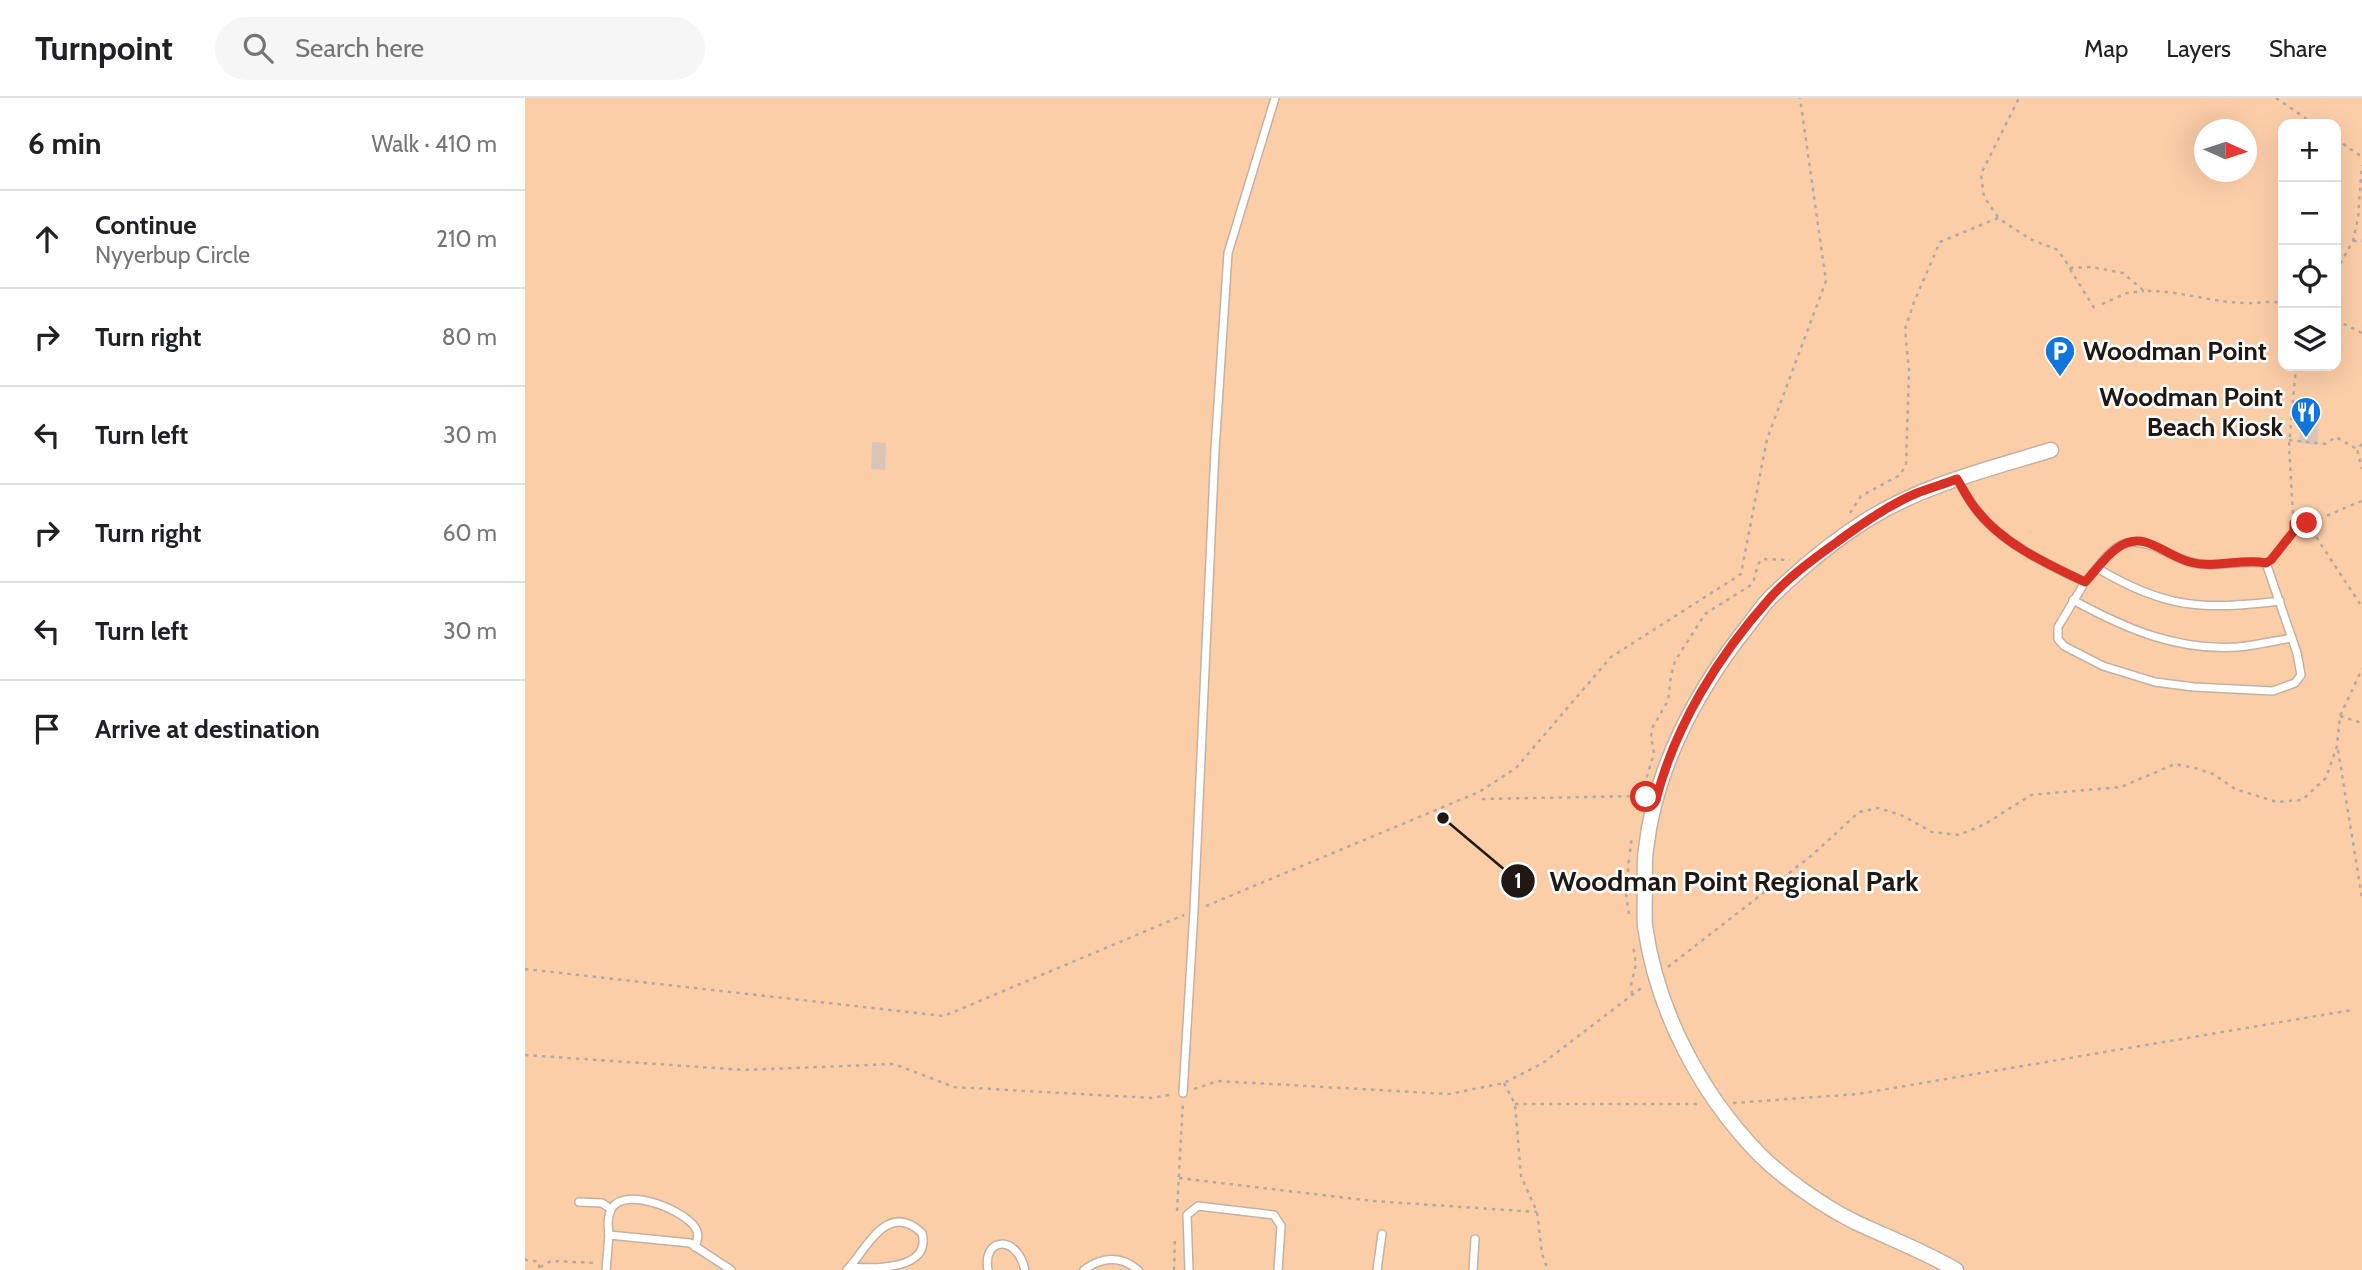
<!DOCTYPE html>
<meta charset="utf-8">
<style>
body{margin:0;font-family:Cabin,sans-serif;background:#f6f6f6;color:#202124}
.controls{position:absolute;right:21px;top:21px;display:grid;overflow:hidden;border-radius:14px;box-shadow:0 7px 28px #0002}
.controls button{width:63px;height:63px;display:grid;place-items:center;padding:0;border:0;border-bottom:2px solid #e0e0e0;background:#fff;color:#202124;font:35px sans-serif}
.compass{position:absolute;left:1669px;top:21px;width:63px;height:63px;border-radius:50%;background:#fff;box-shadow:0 7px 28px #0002;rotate:93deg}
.stop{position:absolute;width:21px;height:21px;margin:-16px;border:5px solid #d93025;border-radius:50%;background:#fff}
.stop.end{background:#d93025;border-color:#fff;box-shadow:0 2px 7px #0008}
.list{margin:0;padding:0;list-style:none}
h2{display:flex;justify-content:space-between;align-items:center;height:91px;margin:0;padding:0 28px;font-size:30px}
h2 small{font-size:23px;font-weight:400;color:#757577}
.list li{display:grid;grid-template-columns:46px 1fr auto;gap:21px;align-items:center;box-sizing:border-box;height:98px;padding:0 28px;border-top:2px solid #e0e0e0}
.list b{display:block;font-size:26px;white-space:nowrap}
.list p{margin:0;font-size:23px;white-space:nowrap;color:#757577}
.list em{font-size:23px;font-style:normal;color:#757577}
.icon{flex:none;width:38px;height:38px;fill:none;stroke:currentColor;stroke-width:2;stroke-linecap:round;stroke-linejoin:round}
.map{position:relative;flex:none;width:1837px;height:1172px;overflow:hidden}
header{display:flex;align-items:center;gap:42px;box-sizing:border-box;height:98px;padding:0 35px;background:#fff;border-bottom:2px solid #e0e0e0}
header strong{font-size:33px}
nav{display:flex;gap:38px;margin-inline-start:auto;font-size:24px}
.search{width:490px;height:63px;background:#f6f6f6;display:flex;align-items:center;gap:18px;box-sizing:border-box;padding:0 24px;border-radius:38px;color:#757577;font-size:26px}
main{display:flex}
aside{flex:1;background:#fff}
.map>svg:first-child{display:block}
.green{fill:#fccea8;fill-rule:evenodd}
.building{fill:#d9c6b7}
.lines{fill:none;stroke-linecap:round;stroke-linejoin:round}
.lane-casing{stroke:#c3b1a2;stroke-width:10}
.street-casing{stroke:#c3b1a2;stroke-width:17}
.path{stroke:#b2aaa4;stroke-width:2.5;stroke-dasharray:3.5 5;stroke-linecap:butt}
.lane{stroke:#fff;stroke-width:7}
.street{stroke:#fff;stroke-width:14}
.route{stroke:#d93025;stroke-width:9}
.labels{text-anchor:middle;stroke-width:5;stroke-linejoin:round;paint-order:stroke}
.poi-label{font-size:26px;font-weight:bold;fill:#1f1813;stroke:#fff;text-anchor:start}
.leader{fill:none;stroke:#1f1813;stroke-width:2.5}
.callout-dot{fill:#1f1813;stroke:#fff;stroke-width:2.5}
.mark-label{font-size:21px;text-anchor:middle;font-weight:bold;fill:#fff}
.callout-label{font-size:28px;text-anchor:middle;font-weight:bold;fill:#1f1813;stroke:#fff;stroke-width:5;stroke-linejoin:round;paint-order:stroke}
</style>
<header>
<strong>Turnpoint</strong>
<div class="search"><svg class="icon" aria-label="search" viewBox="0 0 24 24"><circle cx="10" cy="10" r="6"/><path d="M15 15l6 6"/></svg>Search here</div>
<nav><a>Map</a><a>Layers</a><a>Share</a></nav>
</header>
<main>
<aside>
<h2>6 min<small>Walk · 410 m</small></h2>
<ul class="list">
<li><svg class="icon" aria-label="ahead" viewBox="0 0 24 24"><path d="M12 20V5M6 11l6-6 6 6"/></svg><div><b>Continue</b><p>Nyyerbup Circle</p></div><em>210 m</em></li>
<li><svg class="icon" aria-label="right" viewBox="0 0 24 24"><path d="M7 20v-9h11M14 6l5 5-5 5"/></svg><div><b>Turn right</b></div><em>80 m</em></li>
<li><svg class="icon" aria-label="left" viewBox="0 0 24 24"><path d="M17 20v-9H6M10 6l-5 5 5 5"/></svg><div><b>Turn left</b></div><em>30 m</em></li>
<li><svg class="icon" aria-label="right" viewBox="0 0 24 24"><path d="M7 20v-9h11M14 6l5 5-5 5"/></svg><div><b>Turn right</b></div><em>60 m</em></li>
<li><svg class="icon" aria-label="left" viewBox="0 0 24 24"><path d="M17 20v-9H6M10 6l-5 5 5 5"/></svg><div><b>Turn left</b></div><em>30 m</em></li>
<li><svg class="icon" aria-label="arrive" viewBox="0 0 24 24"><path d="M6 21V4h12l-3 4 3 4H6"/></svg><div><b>Arrive at destination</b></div></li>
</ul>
</aside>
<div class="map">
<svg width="1837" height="1172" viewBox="0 0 1837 1172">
<rect width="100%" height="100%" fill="#fdf5ee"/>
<path class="green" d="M0,0H1837V1172H0ZM1758,26H1811V268H1758ZM1680,32H1722V74H1680Z"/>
<g class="building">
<path d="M1777,309L1795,310L1792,347L1774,345Z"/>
<path d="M347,344L361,345L360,372L346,371Z"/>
</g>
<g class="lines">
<g class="lane-casing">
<g id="lane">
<path d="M1432,381C1438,391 1443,401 1450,410C1476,445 1522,466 1560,484C1586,455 1593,432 1635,451C1644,455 1655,461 1665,464C1690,471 1716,461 1741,465L1772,555L1776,577L1770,585L1748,593L1669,589L1630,584L1578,568L1539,548L1533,541V529L1560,484"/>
<path d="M1572,470C1640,511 1678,512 1755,503"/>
<path d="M1548,502C1601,531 1652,553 1713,549C1731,547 1749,543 1767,540"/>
<path d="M658,995L669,813L690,352L703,155L750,0"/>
<path d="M54,1104L77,1105L86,1111"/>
<path d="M84,1137C83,1128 82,1118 87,1110C101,1087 165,1114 172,1133C174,1138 172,1143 170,1149"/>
<path d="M81,1172L84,1137L165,1145L206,1172"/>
<path d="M322,1172C342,1151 362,1102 397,1135C407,1172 349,1171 326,1169"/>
<path d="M463,1172C457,1139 492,1136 500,1172"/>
<path d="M559,1172C576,1159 596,1157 613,1172"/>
<path d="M664,1172L662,1117L673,1108L749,1117L756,1128L753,1172"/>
<path d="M852,1172L857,1136"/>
<path d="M948,1172L950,1141"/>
</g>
</g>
<g class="street-casing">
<path id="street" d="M1431,1172C1399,1153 1364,1140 1330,1124C1298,1108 1259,1081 1234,1056C1175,995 1132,913 1120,828C1119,815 1120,800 1120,787C1120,775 1119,763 1121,751C1130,670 1172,592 1222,529C1231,518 1238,506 1248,497C1277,469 1311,441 1345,420C1401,386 1464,371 1526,352"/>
</g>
<g class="path">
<path d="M1751,0L1789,26"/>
<path d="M1811,41L1837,59"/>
<path d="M1473,119L1459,99L1456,76L1494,0"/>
<path d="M1828,143H1837"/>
<path d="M1545,171L1571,213"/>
<path d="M1811,173L1828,143L1833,120L1837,67"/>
<path d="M1577,206L1602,195L1619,193"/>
<path d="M1811,222L1837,235"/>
<path d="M1764,342L1800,346L1811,339L1832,351"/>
<path d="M1837,346L1832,351L1837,371"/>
<path d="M1325,415L1336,398L1375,377L1381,367L1384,273L1380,231L1389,204L1415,144L1473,120L1505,141L1533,152L1545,170L1566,169L1598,175L1619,193C1653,192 1685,204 1719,205C1733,206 1744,202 1758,205"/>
<path d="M1769,425C1790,426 1817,410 1837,403"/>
<path d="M1782,425L1837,509"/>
<path d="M1748,459L1769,433L1764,348L1771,268"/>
<path d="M1815,618L1837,625"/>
<path d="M1813,652L1837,800"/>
<path d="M957,701L1114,698"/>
<path d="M1112,712L1129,655L1126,639L1127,630L1143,603L1146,577L1150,563L1180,516L1226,487C1232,479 1230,468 1237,461L1265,462"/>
<path d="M1105,754L1107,739"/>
<path d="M681,808L954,694L991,670L1086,559L1216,476L1242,341L1301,183L1275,0"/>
<path d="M1104,816L1101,796L1104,760"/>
<path d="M1143,869L1286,758L1334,714L1353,710L1376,717L1407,734L1434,737L1460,726L1506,697L1596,689L1650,666L1670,670L1688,676L1710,691L1752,704L1777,702L1801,680L1812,648L1815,618L1837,571"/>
<path d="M0,871L419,918L659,817"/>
<path d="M1107,896L1106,887L1111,866L1108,847"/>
<path d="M0,957L219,972L369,966L429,989L627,1000L649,996"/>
<path d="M979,985L990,1006L996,1078L1012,1114L1017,1156L1023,1172"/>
<path d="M669,991L693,983L924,996L979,985L1018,965L1119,888"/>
<path d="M1208,1005L1333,996L1827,912"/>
<path d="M990,1006H1177"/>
<path d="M654,1080L848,1103L1012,1114"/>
<path d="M652,1113L658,1004"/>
<path d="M0,1161L4,1163H13L15,1172"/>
<path d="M15,1169L26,1163L70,1165"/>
<path d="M649,1172L650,1140"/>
</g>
<use href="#lane" class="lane"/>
<use href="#street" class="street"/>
</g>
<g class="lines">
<path class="route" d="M1121,699L1131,702C1150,627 1194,557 1245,500C1267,475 1297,455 1323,436C1344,421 1368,405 1392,395C1405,390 1419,386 1432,381C1438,391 1443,401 1450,410C1476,445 1522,466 1560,484C1576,467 1593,437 1620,444C1635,448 1649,460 1665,464C1690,471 1716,460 1741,465L1746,462L1769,433V425H1782"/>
</g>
<defs>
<g id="parking-pin" transform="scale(1.575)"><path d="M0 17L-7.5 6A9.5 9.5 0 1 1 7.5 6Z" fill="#1076de" stroke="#fff"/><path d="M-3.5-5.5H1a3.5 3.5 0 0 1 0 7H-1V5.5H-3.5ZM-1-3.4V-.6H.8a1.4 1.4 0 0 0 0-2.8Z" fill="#fff"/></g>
<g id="restaurant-pin" transform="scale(1.575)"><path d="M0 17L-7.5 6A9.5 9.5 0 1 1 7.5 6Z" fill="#1076de" stroke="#fff"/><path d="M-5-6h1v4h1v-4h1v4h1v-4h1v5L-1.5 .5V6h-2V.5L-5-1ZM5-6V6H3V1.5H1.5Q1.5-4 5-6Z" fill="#fff"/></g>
</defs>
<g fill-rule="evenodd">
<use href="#parking-pin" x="1535" y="253"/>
<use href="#restaurant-pin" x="1781" y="314"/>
</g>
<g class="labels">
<g class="poi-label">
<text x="1558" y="262">Woodman Point</text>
<text x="1758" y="308" text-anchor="end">Woodman Point<tspan x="1758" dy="30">Beach Kiosk</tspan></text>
</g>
</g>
<path class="leader" d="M918 720L993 783"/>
<g class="callout-dot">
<circle cx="918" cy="720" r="7"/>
<circle cx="993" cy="783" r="18"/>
</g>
<g class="mark-label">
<text x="993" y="790">1</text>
</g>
<g class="callout-label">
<text x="1209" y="793">Woodman Point Regional Park</text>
</g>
</svg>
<div class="controls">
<button>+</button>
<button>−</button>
<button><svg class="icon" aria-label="locate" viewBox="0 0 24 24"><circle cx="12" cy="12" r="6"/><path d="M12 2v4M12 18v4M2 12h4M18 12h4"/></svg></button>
<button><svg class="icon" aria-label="layers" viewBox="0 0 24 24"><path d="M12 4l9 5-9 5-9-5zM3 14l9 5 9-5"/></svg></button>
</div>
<svg class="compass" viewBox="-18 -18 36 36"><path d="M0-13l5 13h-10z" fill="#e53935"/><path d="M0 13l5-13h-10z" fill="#757577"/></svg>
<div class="stop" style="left:1121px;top:699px"></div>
<div class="stop end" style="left:1782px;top:425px"></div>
</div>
</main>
